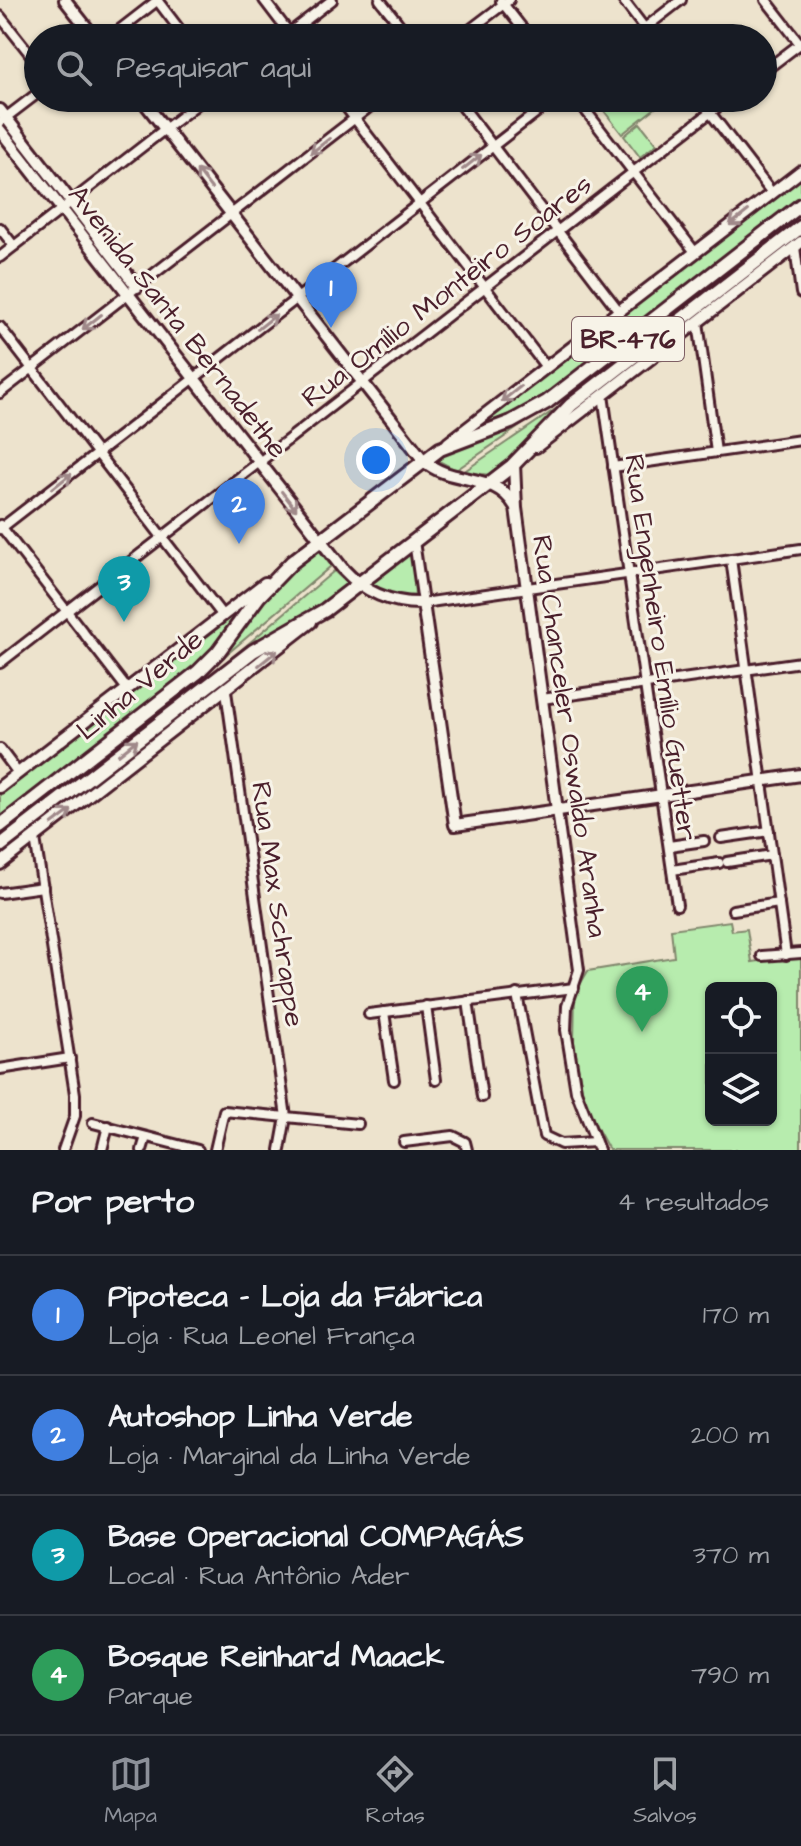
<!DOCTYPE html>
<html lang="pt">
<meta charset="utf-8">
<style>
body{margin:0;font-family:"Architects Daughter",sans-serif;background:#242831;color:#f1f3f6}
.controls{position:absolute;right:24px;bottom:24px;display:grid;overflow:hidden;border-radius:12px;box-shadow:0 2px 6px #0004}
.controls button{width:72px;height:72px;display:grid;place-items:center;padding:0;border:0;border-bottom:2px solid #363941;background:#171b24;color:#f1f3f6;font:40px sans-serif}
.you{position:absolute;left:376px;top:460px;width:28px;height:28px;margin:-20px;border:6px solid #fff;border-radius:50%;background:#1a73e8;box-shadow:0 0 0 12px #1a73e833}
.badge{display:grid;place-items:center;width:52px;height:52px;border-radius:50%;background:#8c9099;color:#fff;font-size:26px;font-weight:700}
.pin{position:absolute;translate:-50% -66px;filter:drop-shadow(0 2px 4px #0008)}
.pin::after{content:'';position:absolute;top:42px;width:28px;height:24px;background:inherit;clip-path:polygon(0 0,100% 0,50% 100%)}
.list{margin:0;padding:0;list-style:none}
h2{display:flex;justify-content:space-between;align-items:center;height:104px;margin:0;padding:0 32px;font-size:34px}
h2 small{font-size:26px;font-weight:400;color:#9ea1a6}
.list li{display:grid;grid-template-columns:52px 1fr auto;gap:24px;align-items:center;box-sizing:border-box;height:120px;padding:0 32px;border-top:2px solid #363941}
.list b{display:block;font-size:30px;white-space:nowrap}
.list p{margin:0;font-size:26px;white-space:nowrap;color:#9ea1a6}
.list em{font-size:26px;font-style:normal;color:#9ea1a6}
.icon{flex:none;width:44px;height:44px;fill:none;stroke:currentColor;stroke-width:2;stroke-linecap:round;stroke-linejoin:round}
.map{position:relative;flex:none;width:801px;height:1150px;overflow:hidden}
.search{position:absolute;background:#171b24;box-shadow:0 2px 6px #0004;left:24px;right:24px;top:24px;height:88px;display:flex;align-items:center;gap:20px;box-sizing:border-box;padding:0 28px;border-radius:44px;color:#9ea1a6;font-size:30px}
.sheet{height:584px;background:#171b24}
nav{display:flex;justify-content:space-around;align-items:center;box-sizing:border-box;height:112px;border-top:2px solid #363941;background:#171b24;font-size:22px;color:#9ea1a6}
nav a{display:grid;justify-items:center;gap:4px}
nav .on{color:#8c9099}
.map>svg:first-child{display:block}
.green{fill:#b7ecae;stroke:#80866c;stroke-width:2;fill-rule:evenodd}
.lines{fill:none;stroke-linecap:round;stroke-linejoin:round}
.minor-casing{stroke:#4a1f2b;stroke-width:14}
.major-casing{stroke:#4a1f2b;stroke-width:16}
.highway-casing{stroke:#4a1f2b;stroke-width:18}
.minor{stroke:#f7f3e8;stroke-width:8}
.major{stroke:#f7f3e8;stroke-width:10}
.highway{stroke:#f7f3e8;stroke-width:12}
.oneway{stroke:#a0898a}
.labels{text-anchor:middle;stroke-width:6;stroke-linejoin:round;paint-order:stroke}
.shield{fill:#f7f3e8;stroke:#7e5f64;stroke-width:2}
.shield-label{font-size:26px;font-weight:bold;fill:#4a1f2b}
.street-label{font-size:28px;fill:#4a1f2b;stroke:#f7f3e8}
</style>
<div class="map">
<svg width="801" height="1150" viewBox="0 0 801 1150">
<rect width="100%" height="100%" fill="#ede3cd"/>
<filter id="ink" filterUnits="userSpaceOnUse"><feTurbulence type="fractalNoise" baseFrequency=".0125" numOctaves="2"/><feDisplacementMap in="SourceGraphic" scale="16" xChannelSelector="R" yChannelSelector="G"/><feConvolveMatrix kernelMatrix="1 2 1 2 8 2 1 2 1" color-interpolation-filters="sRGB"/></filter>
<g filter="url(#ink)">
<g class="green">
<path d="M594,98H668L622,134Z"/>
<path d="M640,123L657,144L640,157L624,136Z"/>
<path d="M801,174V200L539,401L470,431Z"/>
<path d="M557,401L456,470L435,459L444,453Z"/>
<path d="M560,406L512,458L491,475L463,472Z"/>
<path d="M318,549L331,566L200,677L273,587Z"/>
<path d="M409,551L413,554L415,598L392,594L369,584Z"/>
<path d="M334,571L349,585L203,682Z"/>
<path d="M253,599C189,690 87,751 0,819V794Z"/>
<path d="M283,639L0,858V851L254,655Z"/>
<path d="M730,921L732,931L747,929L752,962L801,955V1150H609L585,1106L574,1043L575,993L588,971L674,957L671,929ZM711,988H771V1120H711Z"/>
</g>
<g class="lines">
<g class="minor-casing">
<g id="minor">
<path d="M157,0L186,38"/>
<path d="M264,0L293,38"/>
<path d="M380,0L410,38"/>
<path d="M623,0L652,38"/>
<path d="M766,0L801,45"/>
<path d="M501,1L530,38"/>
<path d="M0,16L38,64"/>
<path d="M109,38L158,0"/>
<path d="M283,38L332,0"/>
<path d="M459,38L509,0"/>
<path d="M632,38L681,0"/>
<path d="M763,72L801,43"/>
<path d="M339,98L546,367"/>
<path d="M456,98L619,311"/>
<path d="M576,98L695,252"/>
<path d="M699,98L772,193"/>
<path d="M0,122L38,93"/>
<path d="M0,228L14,246"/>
<path d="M795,247L801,293"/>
<path d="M0,257L205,98"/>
<path d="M698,322L716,452"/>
<path d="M0,327L223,616"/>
<path d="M0,393L381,98"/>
<path d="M603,395L677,905"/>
<path d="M613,467L801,440"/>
<path d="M0,525L127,689"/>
<path d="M0,529L555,98"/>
<path d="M414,541L423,603L801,549"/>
<path d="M731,559L786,955"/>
<path d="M0,663L729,98"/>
<path d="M226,691L286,1117L280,1150"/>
<path d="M542,699L801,662"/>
<path d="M0,749L18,773"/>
<path d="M557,810L579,970L567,1006L566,1030L576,1091L599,1150"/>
<path d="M35,838L75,1094V1116L63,1150"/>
<path d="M721,838L769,831"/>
<path d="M669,846L704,841"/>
<path d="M727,862L772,855"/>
<path d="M672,870L719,863"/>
<path d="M0,893L43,887"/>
<path d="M733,910L779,903"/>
<path d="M762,956L801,953"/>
<path d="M517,994L544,1136L561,1144L595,1142"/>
<path d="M468,1001L482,1097"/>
<path d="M426,1006L436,1080"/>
<path d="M384,1012L394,1080"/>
<path d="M369,1014L574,988"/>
<path d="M0,1069L70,1058"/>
<path d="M93,1123L198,1150"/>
<path d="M404,1142L453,1136L465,1142L467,1150"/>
<path d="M102,1150L108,1126"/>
<path d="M142,1150L146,1137"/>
<path d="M215,1150L224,1111L358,1124"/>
</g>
</g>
<g class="major-casing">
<g id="major">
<path d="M65,0L95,38"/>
<path d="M141,98L424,461C452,486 495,471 515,506"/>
<path d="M0,110L137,287"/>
<path d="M0,130L343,569C364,592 392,604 423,603L455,825L801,775"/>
<path d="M448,443L801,171"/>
<path d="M536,447L801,242"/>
<path d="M514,464L516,508L557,810"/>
<path d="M0,787L265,583"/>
<path d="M0,864L311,622"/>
</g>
</g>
<g class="highway-casing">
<g id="highway">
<path d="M0,826L198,672L218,652L259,596L292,562L440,449L511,422L547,402L801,205"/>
<path d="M0,846L253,651L325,610L512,466L571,405L801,227"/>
</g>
</g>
<use href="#minor" class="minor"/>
<use href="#major" class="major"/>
<use href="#highway" class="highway"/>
</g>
<defs><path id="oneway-shaft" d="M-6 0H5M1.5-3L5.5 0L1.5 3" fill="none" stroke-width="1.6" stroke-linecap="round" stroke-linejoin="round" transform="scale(2)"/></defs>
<g class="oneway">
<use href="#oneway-shaft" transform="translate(320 146) rotate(142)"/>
<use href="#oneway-shaft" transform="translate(472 162) rotate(-38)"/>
<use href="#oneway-shaft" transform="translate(204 179) rotate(-128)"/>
<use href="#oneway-shaft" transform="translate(739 218) rotate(142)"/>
<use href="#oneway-shaft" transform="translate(92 322) rotate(142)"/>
<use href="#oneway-shaft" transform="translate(267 322) rotate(-38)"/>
<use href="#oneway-shaft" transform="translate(511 394) rotate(142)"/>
<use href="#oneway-shaft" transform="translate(62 481) rotate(-38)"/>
<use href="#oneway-shaft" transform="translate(289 501) rotate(52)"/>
<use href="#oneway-shaft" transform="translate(268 658) rotate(-39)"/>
<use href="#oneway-shaft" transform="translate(128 747) rotate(-38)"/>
<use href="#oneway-shaft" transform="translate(62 817) rotate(-37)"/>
</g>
</g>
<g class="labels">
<rect class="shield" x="572" y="317" width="112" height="44" rx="6"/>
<g class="shield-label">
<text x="628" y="348">BR-476</text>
</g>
<g class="street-label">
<text transform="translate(446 290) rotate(-38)" y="10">Rua Omílio Monteiro Soares</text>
<text transform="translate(179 321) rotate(52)" y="10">Avenida Santa Bernadethe</text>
<text transform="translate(662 647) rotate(82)" y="10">Rua Engenheiro Emílio Guetter</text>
<text transform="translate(139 684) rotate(-40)" y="10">Linha Verde</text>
<text transform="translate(571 736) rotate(82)" y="10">Rua Chanceler Oswaldo Aranha</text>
<text transform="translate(279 904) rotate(82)" y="10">Rua Max Schrappe</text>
</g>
</g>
</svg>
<div class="controls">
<button><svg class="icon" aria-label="locate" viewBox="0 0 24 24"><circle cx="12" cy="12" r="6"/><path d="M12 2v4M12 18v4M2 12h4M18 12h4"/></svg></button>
<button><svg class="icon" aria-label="layers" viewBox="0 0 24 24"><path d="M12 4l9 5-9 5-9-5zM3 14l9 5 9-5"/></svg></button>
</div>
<div class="you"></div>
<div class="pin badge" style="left:331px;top:328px;background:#3f7fe0">1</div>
<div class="pin badge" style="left:239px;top:544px;background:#3f7fe0">2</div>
<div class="pin badge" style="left:124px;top:622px;background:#0f9aa8">3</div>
<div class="pin badge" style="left:642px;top:1032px;background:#2e9e5b">4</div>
<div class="search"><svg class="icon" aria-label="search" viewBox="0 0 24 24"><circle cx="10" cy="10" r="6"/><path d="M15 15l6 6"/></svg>Pesquisar aqui</div>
</div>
<section class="sheet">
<h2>Por perto<small>4 resultados</small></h2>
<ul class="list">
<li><span class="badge" style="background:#3f7fe0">1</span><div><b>Pipoteca - Loja da Fábrica</b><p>Loja · Rua Leonel França</p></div><em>170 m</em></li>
<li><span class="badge" style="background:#3f7fe0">2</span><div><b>Autoshop Linha Verde</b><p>Loja · Marginal da Linha Verde</p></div><em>200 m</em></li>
<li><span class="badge" style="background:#0f9aa8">3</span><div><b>Base Operacional COMPAGÁS</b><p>Local · Rua Antônio Ader</p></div><em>370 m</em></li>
<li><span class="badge" style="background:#2e9e5b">4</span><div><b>Bosque Reinhard Maack</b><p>Parque</p></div><em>790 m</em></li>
</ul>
</section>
<nav>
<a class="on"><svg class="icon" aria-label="map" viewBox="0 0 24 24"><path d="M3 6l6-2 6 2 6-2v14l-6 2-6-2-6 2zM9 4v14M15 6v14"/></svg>Mapa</a>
<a><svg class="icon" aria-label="directions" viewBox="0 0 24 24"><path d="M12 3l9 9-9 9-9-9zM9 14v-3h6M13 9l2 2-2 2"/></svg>Rotas</a>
<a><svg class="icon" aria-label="saved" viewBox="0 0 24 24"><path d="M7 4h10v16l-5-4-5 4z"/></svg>Salvos</a>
</nav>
